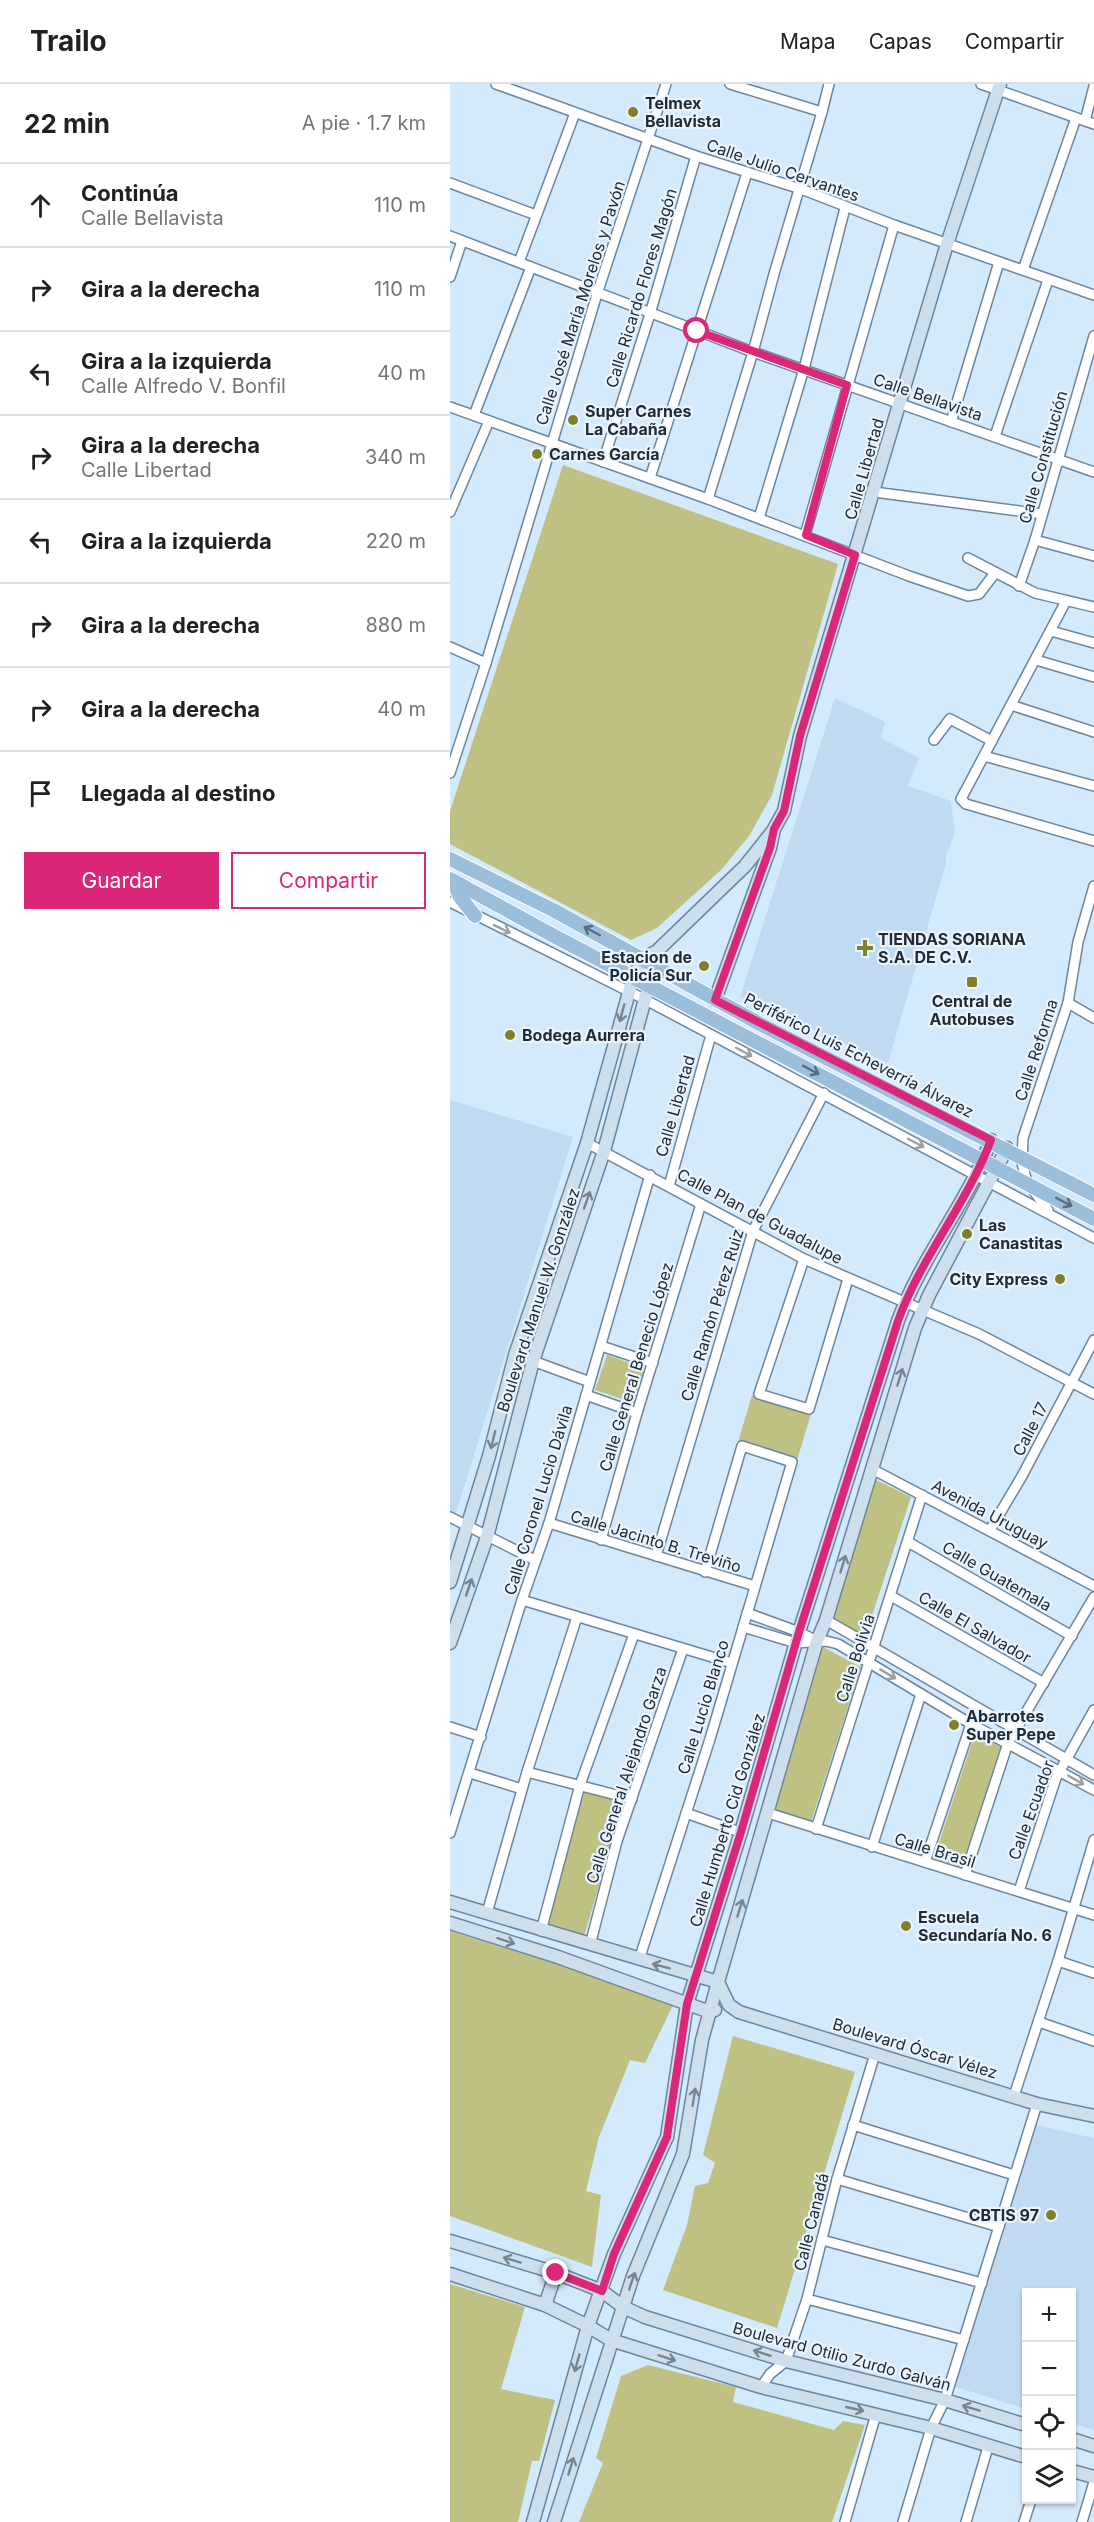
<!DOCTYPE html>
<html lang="es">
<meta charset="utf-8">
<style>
body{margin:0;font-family:Inter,sans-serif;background:#f6f6f6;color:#202124}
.controls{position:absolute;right:18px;bottom:18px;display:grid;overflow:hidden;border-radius:0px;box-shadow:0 2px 4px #0004}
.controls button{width:54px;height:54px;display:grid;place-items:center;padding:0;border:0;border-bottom:2px solid #e0e0e0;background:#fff;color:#202124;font:30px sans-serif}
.stop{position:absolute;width:18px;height:18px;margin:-14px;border:4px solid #db2777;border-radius:50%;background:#fff}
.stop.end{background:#db2777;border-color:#fff;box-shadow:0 2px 6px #0008}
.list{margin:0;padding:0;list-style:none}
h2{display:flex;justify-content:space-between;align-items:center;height:78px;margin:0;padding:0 24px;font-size:26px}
h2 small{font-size:20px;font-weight:400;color:#757577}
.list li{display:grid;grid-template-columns:39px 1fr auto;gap:18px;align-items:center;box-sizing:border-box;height:84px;padding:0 24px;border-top:2px solid #e0e0e0}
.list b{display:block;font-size:22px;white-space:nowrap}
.list p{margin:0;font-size:20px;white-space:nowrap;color:#757577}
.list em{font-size:20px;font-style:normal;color:#757577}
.actions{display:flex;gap:12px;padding:18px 24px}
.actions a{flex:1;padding:14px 0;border:2px solid #db2777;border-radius:0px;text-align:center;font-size:21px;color:#db2777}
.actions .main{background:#db2777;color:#fff}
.icon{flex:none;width:33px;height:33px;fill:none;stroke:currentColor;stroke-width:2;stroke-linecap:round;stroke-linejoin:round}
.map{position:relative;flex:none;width:644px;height:2438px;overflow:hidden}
header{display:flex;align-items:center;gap:36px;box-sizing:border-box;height:84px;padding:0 30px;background:#fff;border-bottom:2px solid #e0e0e0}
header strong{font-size:28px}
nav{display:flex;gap:33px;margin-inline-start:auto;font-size:21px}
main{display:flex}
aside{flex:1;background:#fff}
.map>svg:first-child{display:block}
.built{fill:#c0dbf1}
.green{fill:#bfc183}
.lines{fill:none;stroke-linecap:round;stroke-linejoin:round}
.street-casing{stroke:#6d869c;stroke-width:12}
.secondary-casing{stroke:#6d869c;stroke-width:15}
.primary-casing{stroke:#fff;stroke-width:16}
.street{stroke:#fff;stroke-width:9}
.secondary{stroke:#cddfed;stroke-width:12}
.primary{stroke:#9bbedb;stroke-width:14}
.oneway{stroke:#9ba0a4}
.oneway2{stroke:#586d7f}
.oneway3{stroke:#778590}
.route{stroke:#db2777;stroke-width:8}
.poi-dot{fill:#808029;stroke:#eaf4fe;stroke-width:2}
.labels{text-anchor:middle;stroke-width:4.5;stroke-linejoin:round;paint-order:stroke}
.poi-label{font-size:16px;font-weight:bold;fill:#212b34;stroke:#eaf4fe;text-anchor:start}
.street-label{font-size:16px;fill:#212b34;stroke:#eaf4fe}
</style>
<header>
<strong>Trailo</strong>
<nav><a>Mapa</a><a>Capas</a><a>Compartir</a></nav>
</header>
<main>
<aside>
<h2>22 min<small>A pie · 1.7 km</small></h2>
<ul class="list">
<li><svg class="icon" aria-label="ahead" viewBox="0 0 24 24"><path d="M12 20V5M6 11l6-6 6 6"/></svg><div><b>Continúa</b><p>Calle Bellavista</p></div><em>110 m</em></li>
<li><svg class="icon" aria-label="right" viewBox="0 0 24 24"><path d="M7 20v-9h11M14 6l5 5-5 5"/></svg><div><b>Gira a la derecha</b></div><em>110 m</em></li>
<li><svg class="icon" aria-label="left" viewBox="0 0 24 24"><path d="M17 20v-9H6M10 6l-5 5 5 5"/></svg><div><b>Gira a la izquierda</b><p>Calle Alfredo V. Bonfil</p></div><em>40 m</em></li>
<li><svg class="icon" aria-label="right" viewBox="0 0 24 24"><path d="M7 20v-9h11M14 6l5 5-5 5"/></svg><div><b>Gira a la derecha</b><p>Calle Libertad</p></div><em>340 m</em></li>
<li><svg class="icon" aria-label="left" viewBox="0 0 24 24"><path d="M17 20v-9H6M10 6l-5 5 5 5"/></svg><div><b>Gira a la izquierda</b></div><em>220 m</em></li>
<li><svg class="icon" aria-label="right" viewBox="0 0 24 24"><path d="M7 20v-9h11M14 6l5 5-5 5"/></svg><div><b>Gira a la derecha</b></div><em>880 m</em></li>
<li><svg class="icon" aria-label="right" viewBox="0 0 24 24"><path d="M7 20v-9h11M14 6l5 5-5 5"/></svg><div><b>Gira a la derecha</b></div><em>40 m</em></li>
<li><svg class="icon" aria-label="arrive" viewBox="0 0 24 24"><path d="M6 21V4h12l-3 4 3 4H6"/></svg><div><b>Llegada al destino</b></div></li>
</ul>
<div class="actions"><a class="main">Guardar</a><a>Compartir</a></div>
</aside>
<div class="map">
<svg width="644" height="2438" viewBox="0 0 644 2438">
<rect width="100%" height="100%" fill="#d3e9fc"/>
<g class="built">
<path d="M385,614L435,638L431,654L469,674L458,702L501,717L505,748L496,772V779L438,979L290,913Z"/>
<path d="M0,1016L123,1053L4,1435L0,1432Z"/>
<path d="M586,2041L644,2054V2346L622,2339V2208H576V2325L503,2302Z"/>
</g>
<g class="green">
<path d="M113,381L388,480L322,711L299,752L272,785L207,844L181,856L0,760V727Z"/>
<path d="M157,1271L197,1285L187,1320L145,1306Z"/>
<path d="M302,1311L361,1330L347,1376L288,1358Z"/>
<path d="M424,1395L461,1413L415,1553L383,1535Z"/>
<path d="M373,1563L411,1583L361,1738L323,1725Z"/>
<path d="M525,1649L551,1663L512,1784L484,1774Z"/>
<path d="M135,1706L174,1718L134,1852L95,1839Z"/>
<path d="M0,1847L225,1917L195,1979L180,1976L149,2053L136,2107L151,2111L142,2183L0,2132Z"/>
<path d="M283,1952L405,1988L327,2244L213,2206L237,2141L245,2102L258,2099L265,2079L253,2071Z"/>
<path d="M0,2200L75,2223L51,2305L105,2316L89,2377H82L68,2438H0Z"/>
<path d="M198,2281L286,2303L283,2318L384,2346L393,2337L415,2341L382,2438H129L153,2379L146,2374L171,2292Z"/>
</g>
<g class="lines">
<g class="street-casing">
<g id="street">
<path d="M46,0L246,72L351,105L444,141L644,211"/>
<path d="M280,0L372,28"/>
<path d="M531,0L644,40"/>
<path d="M635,37L644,2"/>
<path d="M0,99L86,131"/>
<path d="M0,152L303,268L644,388"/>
<path d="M69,178L125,29"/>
<path d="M573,186L626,34"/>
<path d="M0,193L12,157"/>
<path d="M0,323L258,415L459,492L518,512L529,510L545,489"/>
<path d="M24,331L81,183"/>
<path d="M501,338L549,178"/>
<path d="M545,352L598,196"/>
<path d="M153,378L200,230L246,72"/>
<path d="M200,394L297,89"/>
<path d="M424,408L592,430"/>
<path d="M258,415L303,268L324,190L372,28L379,0"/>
<path d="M0,428L39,337"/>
<path d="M309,434L354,285L395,124"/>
<path d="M355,451L444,141"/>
<path d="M585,456L644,472"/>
<path d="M518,474L585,509L644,523"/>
<path d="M569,502L585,456L644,252"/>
<path d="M616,517L511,715L516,720L644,757"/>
<path d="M601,547L644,559"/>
<path d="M0,563L36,579"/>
<path d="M586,576L644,593"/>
<path d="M561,621L644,648"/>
<path d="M484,656L500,635L542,657"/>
<path d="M534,672L644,702"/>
<path d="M0,689L36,579L147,210L216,0"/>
<path d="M0,818L194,915L644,1154"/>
<path d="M618,919L644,934"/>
<path d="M137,1059L354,1175L529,1250L644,1310"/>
<path d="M219,1102L261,951"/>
<path d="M598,1126L577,1098L572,1079L573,1054L618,919L628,858L644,802"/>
<path d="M354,1175L309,1310L359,1325L398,1195"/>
<path d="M151,1262L203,1279"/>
<path d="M83,1277L140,1298"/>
<path d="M136,1311L187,1329"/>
<path d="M422,1385L644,1502"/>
<path d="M0,1433L85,1476"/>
<path d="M99,1439L305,1502"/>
<path d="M540,1446L572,1392L644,1256"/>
<path d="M151,1456L187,1329L251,1120"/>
<path d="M458,1458L622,1552"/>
<path d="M206,1472L303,1147L374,1009"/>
<path d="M441,1512L594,1599"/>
<path d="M72,1516L282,1579"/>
<path d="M297,1529L349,1548L367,1557"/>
<path d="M376,1536L644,1691"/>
<path d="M293,1543L346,1559L376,1557L388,1560L521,1640L644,1706"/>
<path d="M0,1643L31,1653"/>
<path d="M77,1688L182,1715"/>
<path d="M20,1689L72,1705"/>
<path d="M236,1729L284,1746"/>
<path d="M318,1729L644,1831"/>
<path d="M366,1745L472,1411"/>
<path d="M0,1749L72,1516L99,1439L200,1091"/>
<path d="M422,1763L471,1610"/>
<path d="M475,1778L521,1640"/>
<path d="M515,1791L558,1659L644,1513"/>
<path d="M569,1807L606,1694L644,1626"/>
<path d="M37,1829L77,1688L127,1533"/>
<path d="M91,1847L130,1701L184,1550"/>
<path d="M140,1861L167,1757L233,1565"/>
<path d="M189,1876L260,1655L342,1378L292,1362L255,1488"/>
<path d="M608,1877L644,1889"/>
<path d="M589,1938L644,1957"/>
<path d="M564,2012L608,1877L644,1756"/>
<path d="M403,2041L564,2091"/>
<path d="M387,2095L549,2143"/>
<path d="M372,2156L532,2199"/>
<path d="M357,2215L514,2256"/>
<path d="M311,2303L320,2290L336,2277L357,2215L387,2095L425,1970"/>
<path d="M395,2438L426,2330"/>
<path d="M453,2438L481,2344L495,2316L587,2020"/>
<path d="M516,2438L538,2363"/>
<path d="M574,2438L581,2416"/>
<path d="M632,2438L644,2398"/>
</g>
</g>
<g class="secondary-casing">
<g id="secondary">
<path d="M265,916L320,764L324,745L334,727L350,652L497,160L550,0"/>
<path d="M0,1498L39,1372L65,1271L137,1059L183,894L194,874L207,867L295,782L322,748"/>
<path d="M0,1559L37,1453L83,1277L154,1067L206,874"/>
<path d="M0,1818L268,1898L279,1921L289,1928L587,2020L644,2032"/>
<path d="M0,1839L108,1873L260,1928L265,1926"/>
<path d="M0,2157L106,2189L152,2207L173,2223L195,2233L336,2277L495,2316L576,2341"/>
<path d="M0,2190L95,2221L138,2242L161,2256L311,2303L481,2344L576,2373"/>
<path d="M95,2221L106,2189"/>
<path d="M622,2355L644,2362"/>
<path d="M622,2387L644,2393"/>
<path d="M83,2438L138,2242L164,2170L217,2053L237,1920L291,1748L349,1548L448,1237C471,1173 517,1120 541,1056"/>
<path d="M104,2438L183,2192L233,2070L252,1956L268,1898L367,1557L376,1536L465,1244L479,1211L557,1064"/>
</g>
</g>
<g class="primary-casing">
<g id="primary">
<path d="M0,775L103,826L310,940L644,1111"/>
<path d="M0,795L104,852L644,1135"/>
<path d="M3,797L10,813L25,832"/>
</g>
</g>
<use href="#street" class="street"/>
<use href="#secondary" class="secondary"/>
<use href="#primary" class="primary"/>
</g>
<defs><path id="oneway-shaft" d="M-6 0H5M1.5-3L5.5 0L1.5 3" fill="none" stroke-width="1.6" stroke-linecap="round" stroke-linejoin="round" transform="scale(1.5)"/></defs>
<g class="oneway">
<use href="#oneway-shaft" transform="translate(52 845) rotate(26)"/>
<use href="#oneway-shaft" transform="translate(294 968) rotate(28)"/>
<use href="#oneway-shaft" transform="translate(466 1059) rotate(28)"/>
<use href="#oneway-shaft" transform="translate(438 1590) rotate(31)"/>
<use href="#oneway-shaft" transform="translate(626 1696) rotate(30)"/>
</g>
<g class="oneway2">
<use href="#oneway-shaft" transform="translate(142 847) rotate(-152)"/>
<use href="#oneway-shaft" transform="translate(361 986) rotate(28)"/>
<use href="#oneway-shaft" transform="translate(614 1118) rotate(28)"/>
</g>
<g class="oneway3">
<use href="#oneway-shaft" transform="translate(172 929) rotate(105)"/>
<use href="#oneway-shaft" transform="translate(137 1116) rotate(-71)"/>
<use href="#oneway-shaft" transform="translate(450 1293) rotate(-73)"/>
<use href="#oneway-shaft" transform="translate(43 1356) rotate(104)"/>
<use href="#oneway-shaft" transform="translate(393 1480) rotate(-73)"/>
<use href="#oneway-shaft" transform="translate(19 1503) rotate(-71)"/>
<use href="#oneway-shaft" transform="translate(290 1824) rotate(-73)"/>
<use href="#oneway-shaft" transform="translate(56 1857) rotate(18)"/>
<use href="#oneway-shaft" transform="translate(211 1882) rotate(-165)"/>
<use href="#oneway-shaft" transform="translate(244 2013) rotate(-81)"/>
<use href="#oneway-shaft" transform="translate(62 2176) rotate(-163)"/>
<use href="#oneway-shaft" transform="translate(182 2197) rotate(-71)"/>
<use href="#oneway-shaft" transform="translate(312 2269) rotate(-162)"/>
<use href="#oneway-shaft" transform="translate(217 2274) rotate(18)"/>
<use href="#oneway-shaft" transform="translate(127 2279) rotate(106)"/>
<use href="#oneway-shaft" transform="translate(521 2324) rotate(-163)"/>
<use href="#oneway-shaft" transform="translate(405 2325) rotate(13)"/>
<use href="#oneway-shaft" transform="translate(121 2382) rotate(-73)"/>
</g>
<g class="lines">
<path class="route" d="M106,2189L152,2207L164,2170L217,2053L237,1920L291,1748L349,1548L448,1237C471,1173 517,1120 541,1056L265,916L320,764L324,745L334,727L350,652L405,471L356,451L397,301L247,247"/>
</g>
<g class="poi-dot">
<circle cx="183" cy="28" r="6"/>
<circle cx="123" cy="336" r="6"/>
<circle cx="87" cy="370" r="6"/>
<path d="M412 855h6v6h6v6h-6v6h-6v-6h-6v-6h6z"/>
<circle cx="254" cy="882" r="6"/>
<rect x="516" y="892" width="12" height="12" rx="3"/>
<circle cx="60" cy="951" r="6"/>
<circle cx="517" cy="1150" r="6"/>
<circle cx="610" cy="1195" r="6"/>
<circle cx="504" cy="1641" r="6"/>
<circle cx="456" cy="1842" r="6"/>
<circle cx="601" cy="2131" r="6"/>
</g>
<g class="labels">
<g class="poi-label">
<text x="195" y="25">Telmex<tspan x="195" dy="18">Bellavista</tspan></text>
<text x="135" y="333">Super Carnes<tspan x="135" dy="18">La Cabaña</tspan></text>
<text x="99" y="376">Carnes García</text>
<text x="428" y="861">TIENDAS SORIANA<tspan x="428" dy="18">S.A. DE C.V.</tspan></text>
<text x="242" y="879" text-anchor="end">Estacion de<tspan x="242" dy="18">Policía Sur</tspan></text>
<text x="522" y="923" text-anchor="middle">Central de<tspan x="522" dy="18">Autobuses</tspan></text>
<text x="72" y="957">Bodega Aurrera</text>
<text x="529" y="1147">Las<tspan x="529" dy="18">Canastitas</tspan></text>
<text x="598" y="1201" text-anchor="end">City Express</text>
<text x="516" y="1638">Abarrotes<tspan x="516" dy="18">Super Pepe</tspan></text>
<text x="468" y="1839">Escuela<tspan x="468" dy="18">Secundaría No. 6</tspan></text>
<text x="589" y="2137" text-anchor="end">CBTIS 97</text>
</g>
<g class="street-label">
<text transform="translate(333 86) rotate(19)" y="6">Calle Julio Cervantes</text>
<text transform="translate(191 204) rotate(-73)" y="6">Calle Ricardo Flores Magón</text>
<text transform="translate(130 219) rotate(-72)" y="6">Calle José María Morelos y Pavón</text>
<text transform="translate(478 313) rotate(19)" y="6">Calle Bellavista</text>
<text transform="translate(593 373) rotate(-74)" y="6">Calle Constitución</text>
<text transform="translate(414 385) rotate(-74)" y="6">Calle Libertad</text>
<text transform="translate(586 966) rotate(-72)" y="6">Calle Reforma</text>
<text transform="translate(409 971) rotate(27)" y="6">Periférico Luis Echeverría Álvarez</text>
<text transform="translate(225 1022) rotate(-74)" y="6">Calle Libertad</text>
<text transform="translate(310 1132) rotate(28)" y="6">Calle Plan de Guadalupe</text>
<text transform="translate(88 1216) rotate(-72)" y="6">Boulevard Manuel W. González</text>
<text transform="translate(262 1231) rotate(-73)" y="6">Calle Ramón Pérez Ruiz</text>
<text transform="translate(186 1283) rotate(-73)" y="6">Calle General Benecio López</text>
<text transform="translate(580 1345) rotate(-63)" y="6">Calle 17</text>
<text transform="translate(88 1416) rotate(-73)" y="6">Calle Coronel Lucio Dávila</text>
<text transform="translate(540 1430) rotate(28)" y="6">Avenida Uruguay</text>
<text transform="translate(206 1457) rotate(17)" y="6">Calle Jacinto B. Treviño</text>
<text transform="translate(547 1492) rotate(30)" y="6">Calle Guatemala</text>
<text transform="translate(525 1543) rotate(30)" y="6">Calle El Salvador</text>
<text transform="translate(405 1574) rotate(-72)" y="6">Calle Bolivia</text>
<text transform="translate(253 1623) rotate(-73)" y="6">Calle Lucio Blanco</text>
<text transform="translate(176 1691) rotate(-72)" y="6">Calle General Alejandro Garza</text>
<text transform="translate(581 1726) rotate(-70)" y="6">Calle Ecuador</text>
<text transform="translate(277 1736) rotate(-73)" y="6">Calle Humberto Cid González</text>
<text transform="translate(485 1766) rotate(17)" y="6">Calle Brasil</text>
<text transform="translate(465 1964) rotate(17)" y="6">Boulevard Óscar Vélez</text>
<text transform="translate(361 2138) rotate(-76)" y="6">Calle Canadá</text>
<text transform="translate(392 2272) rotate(15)" y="6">Boulevard Otilio Zurdo Galván</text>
</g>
</g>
</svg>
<div class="controls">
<button>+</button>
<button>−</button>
<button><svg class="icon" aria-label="locate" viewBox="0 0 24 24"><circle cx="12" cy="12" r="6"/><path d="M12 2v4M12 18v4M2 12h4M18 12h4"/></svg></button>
<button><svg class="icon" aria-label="layers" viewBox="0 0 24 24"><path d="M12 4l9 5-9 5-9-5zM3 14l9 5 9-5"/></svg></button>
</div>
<div class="stop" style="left:247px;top:247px"></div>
<div class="stop end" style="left:106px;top:2189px"></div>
</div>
</main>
